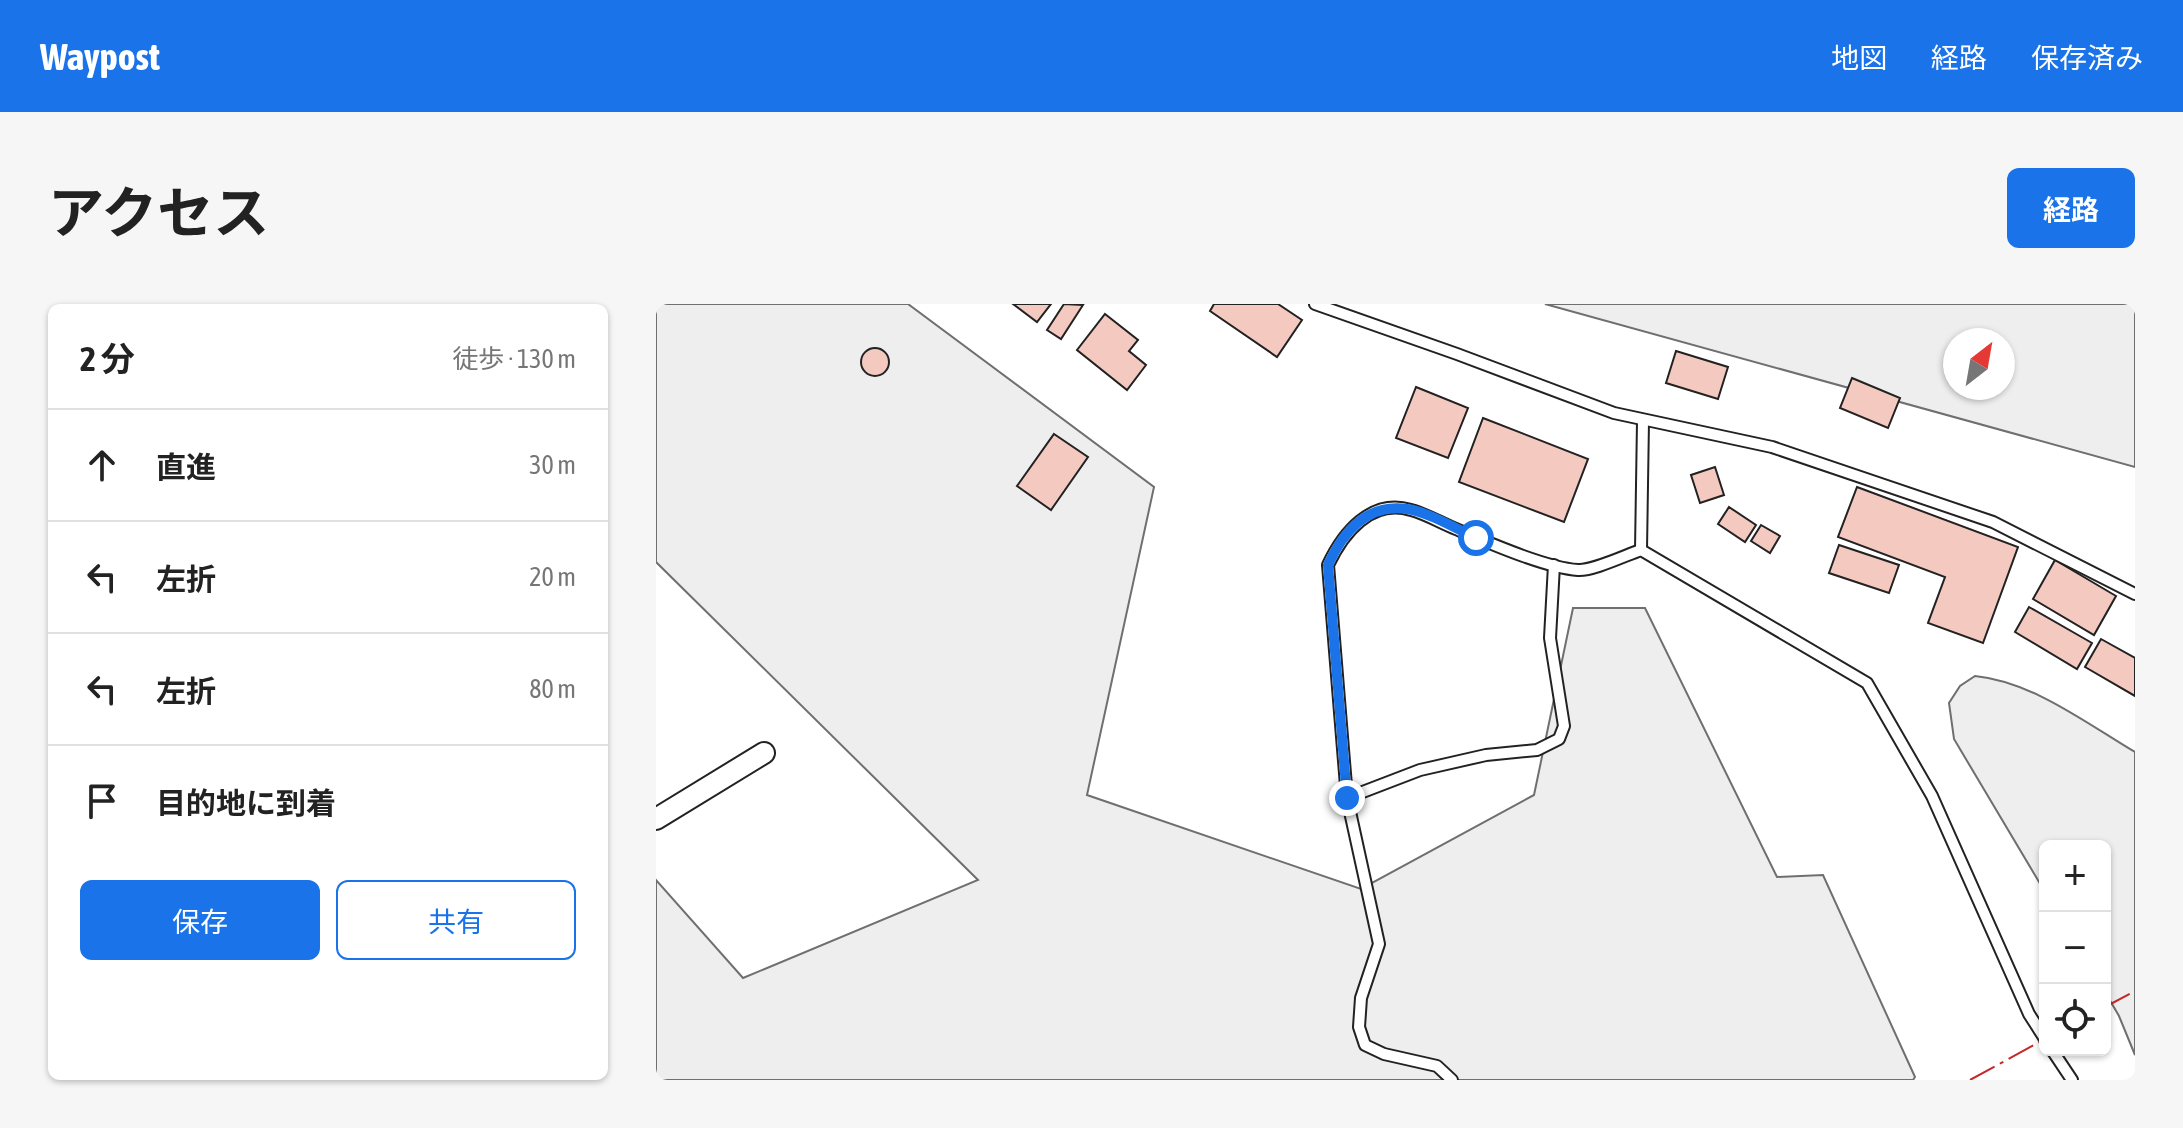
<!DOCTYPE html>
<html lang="ja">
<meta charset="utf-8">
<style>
body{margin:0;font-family:"Asap Condensed","Noto Sans JP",sans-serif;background:#f6f6f6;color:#222}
.controls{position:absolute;right:24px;bottom:24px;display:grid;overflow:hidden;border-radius:12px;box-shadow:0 2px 6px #0004}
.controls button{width:72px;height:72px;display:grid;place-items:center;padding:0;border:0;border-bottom:2px solid #e0e0e0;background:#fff;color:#222;font:40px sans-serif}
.compass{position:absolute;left:1287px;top:24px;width:72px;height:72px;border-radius:50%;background:#fff;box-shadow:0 2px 6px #0004;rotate:31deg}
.stop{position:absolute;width:24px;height:24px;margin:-18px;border:6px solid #1a73e8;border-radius:50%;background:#fff}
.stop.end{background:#1a73e8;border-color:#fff;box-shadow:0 2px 8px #0008}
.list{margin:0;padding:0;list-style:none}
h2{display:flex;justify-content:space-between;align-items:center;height:104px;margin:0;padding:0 32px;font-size:34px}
h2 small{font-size:26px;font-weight:400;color:#767676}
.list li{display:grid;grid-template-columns:52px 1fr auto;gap:24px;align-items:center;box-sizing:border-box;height:112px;padding:0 32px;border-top:2px solid #e0e0e0}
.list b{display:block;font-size:30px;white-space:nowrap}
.list em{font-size:26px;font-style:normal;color:#767676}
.actions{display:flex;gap:16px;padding:24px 32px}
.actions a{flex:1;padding:18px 0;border:2px solid #1a73e8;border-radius:12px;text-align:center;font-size:28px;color:#1a73e8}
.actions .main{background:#1a73e8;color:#fff}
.icon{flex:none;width:44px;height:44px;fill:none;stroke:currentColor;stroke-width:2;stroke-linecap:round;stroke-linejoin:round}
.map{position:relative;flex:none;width:1479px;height:776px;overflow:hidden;border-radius:12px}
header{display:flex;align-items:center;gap:48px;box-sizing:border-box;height:112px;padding:0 40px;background:#1a73e8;color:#fff}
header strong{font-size:38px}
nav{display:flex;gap:44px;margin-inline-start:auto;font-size:28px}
.intro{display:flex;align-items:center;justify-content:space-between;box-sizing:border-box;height:192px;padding:0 48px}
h1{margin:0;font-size:56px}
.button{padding:20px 36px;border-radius:12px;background:#1a73e8;color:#fff;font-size:28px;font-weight:700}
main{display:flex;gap:48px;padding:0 48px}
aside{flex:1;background:#fff;border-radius:12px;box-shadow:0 2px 6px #0004}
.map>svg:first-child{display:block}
.green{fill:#eee;stroke:#6f6f6f;stroke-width:2;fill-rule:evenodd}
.building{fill:#f3c9c0;stroke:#222;stroke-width:2}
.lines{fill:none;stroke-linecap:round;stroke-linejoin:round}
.service-casing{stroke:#222;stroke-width:14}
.minor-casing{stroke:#222;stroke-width:24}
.service{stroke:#fff;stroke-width:10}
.minor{stroke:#fff;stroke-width:20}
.power{stroke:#c62828;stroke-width:2;stroke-dasharray:28 6 4 6;stroke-linecap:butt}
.route{stroke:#1a73e8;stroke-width:10}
</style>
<header>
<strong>Waypost</strong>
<nav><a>地図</a><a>経路</a><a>保存済み</a></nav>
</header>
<div class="intro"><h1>アクセス</h1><a class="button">経路</a></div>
<main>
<aside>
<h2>2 分<small>徒歩 · 130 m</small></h2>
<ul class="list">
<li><svg class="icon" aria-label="ahead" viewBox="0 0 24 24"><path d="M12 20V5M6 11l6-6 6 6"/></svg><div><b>直進</b></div><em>30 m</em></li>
<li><svg class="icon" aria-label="left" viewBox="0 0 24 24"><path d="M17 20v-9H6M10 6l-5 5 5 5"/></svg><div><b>左折</b></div><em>20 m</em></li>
<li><svg class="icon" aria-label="left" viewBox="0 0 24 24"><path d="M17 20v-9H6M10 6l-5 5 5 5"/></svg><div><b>左折</b></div><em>80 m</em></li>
<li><svg class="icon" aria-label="arrive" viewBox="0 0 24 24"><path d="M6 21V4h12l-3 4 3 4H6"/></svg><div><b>目的地に到着</b></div></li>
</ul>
<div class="actions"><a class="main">保存</a><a>共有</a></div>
</aside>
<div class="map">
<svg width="1479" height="776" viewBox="0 0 1479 776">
<rect width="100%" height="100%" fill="#fff"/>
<g class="green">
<path d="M0,0H252L498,183L431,491L705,585L878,491L917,304H989L1121,573L1167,571L1259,773L1257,776H0V576L87,674L322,576L0,258Z"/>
<path d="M889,0H1479V163ZM1299,36H1347V84H1299Z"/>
<path d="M1319,372C1377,378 1430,419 1479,448V751L1463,712L1449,688V542H1389V588L1298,435L1293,399L1304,382Z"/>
</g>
<g class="building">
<path d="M357,0H395L381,18Z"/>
<path d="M408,0L427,1L405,35L391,26Z"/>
<path d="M558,0H622L646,16L621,53L554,7Z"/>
<path d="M449,10L482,36L473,47L490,61L471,86L421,46Z"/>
<circle cx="219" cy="58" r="14"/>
<path d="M1020,47L1072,63L1062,95L1010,79Z"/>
<path d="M1196,74L1244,94L1232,124L1184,104Z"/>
<path d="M760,83L812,104L792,154L740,134Z"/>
<path d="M827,114L932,155L908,218L803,178Z"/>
<path d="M398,130L432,153L395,206L361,182Z"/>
<path d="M1059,163L1068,191L1044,199L1035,171Z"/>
<path d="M1201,183L1362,243L1327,339L1272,319L1289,273L1182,233Z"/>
<path d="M1073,203L1100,221L1089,238L1062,220Z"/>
<path d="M1105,221L1124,232L1114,249L1095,237Z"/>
<path d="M1183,241L1243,261L1233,289L1173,269Z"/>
<path d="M1399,256L1460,292L1438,331L1377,295Z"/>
<path d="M1373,303L1436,339L1421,365L1359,328Z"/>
<path d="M1445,335L1479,354V392L1429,363Z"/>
</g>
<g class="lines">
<g class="service-casing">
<g id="service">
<path d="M659,0L801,50L958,109L1116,143L1337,218L1479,290"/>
<path d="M985,246L987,117"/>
<path d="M691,494L764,466L830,451L881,446L903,435L908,422L894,334L898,261"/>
<path d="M1396,746L1416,776"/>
<path d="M796,776L781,762L728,750L709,741L703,723L705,694L723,640L691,494L672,261C687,229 715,194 755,206C770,210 785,219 800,225C831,238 890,264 922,266C937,267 970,251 985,246L1211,379L1276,492L1373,710L1389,735"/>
</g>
</g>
<g class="minor-casing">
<path id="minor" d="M0,515L108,449"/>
</g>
<use href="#service" class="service"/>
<use href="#minor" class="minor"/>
<g class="power">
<path d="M1449,703L1479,687"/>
<path d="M1314,776L1389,735"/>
</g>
</g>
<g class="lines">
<path class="route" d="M691,494L672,261C687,228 711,199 751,205C772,208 801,225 820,234"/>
</g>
</svg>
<div class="controls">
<button>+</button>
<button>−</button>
<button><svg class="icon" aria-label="locate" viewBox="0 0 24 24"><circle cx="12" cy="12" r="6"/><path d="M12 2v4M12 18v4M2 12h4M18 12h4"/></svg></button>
</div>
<svg class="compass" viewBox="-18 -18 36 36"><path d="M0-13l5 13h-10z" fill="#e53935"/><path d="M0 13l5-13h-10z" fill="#767676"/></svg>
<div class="stop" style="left:820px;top:234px"></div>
<div class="stop end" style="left:691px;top:494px"></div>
</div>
</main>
